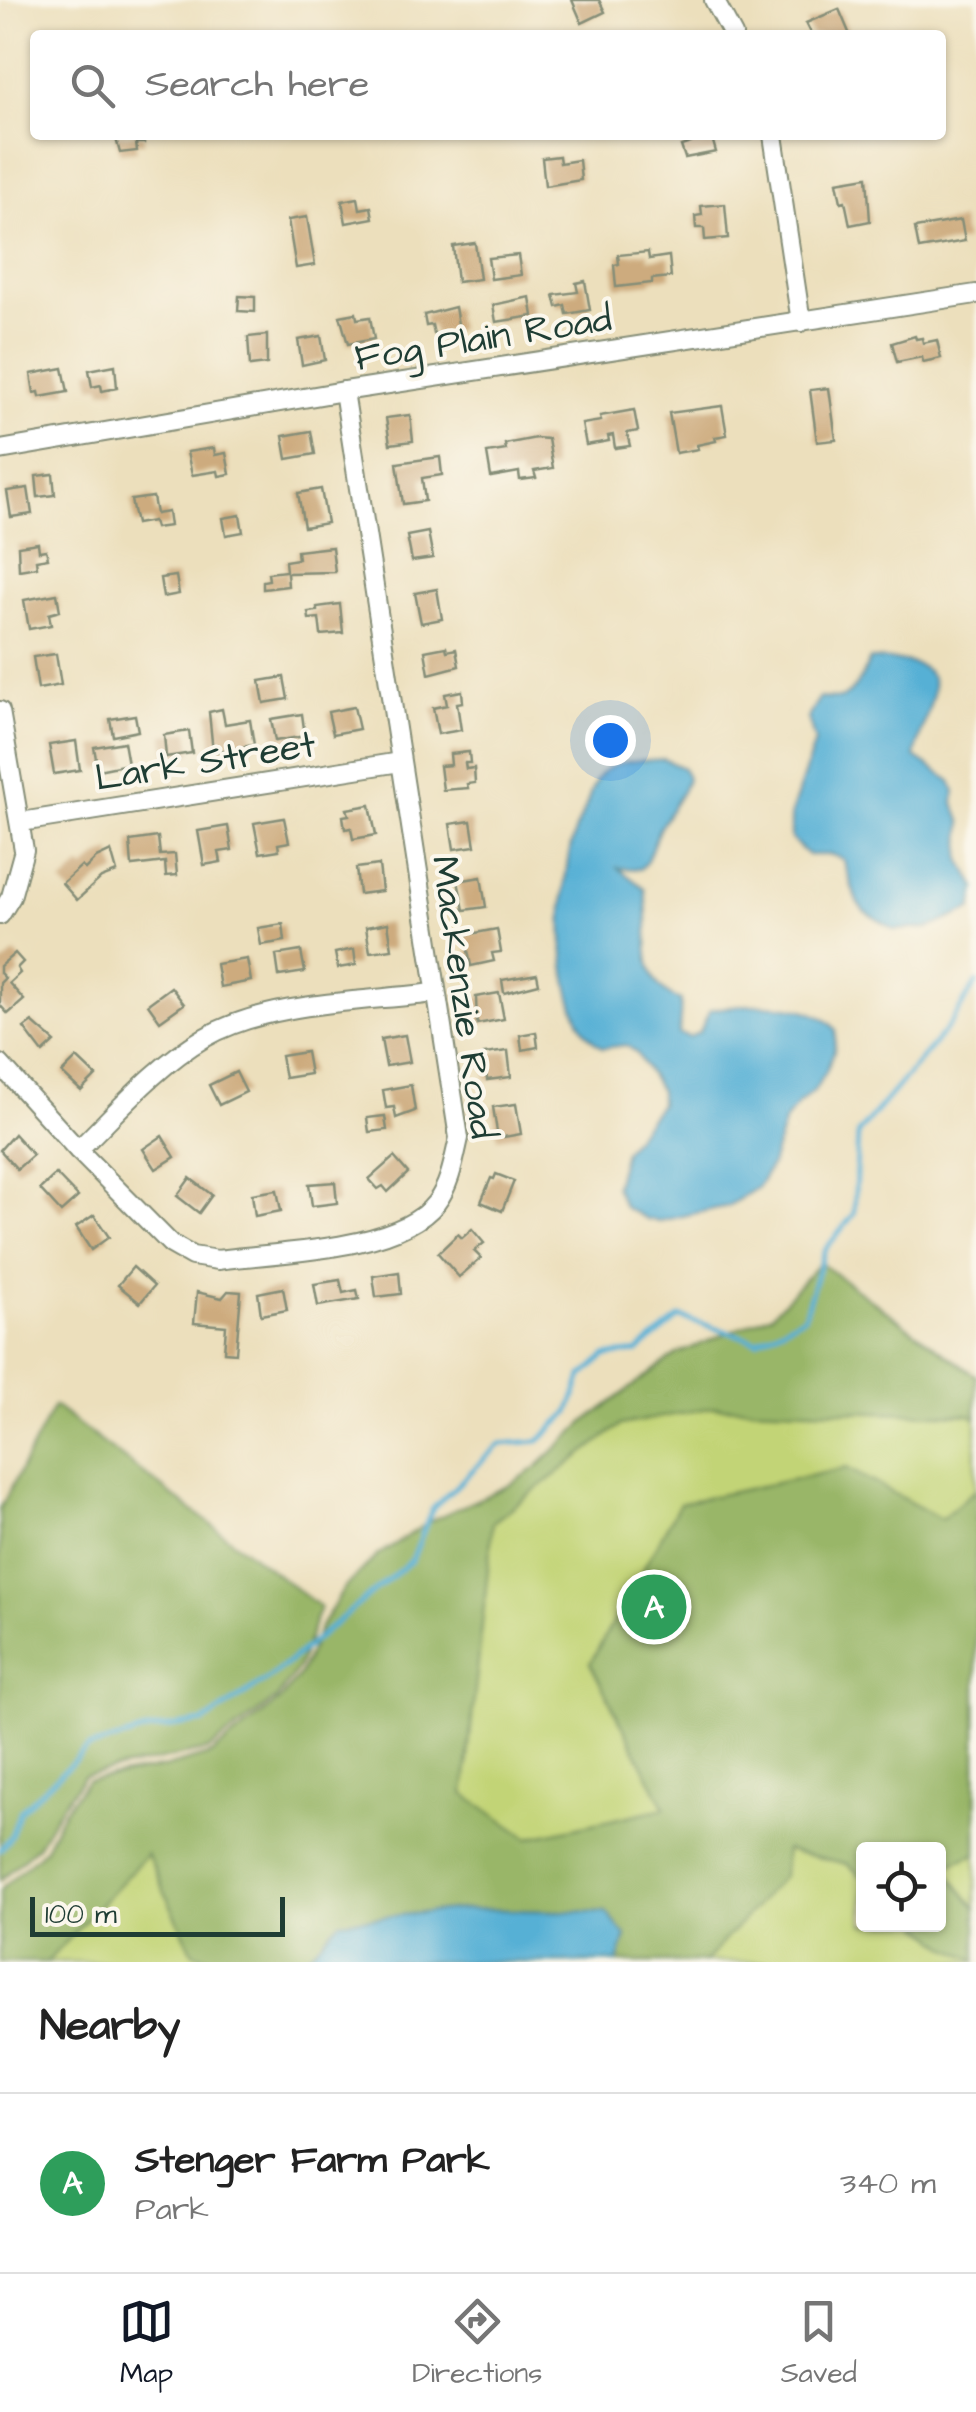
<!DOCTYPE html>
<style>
body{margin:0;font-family:"Architects Daughter",sans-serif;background:#f6f6f6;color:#222}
.controls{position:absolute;right:30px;bottom:30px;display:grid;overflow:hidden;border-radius:10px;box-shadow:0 2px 8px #0004}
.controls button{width:90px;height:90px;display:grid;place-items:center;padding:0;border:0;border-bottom:2px solid #e0e0e0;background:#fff;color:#222;font:50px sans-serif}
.scale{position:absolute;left:30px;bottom:25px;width:255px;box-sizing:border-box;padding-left:10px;border:5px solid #1f3d34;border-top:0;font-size:28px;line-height:35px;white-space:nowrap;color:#1f3d34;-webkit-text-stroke:8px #fbf7ec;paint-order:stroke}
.you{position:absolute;left:610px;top:740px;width:35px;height:35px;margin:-25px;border:8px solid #fff;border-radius:50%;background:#1a73e8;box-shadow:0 0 0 15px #1a73e833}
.badge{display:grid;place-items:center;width:65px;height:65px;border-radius:50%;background:#111827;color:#fff;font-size:32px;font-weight:700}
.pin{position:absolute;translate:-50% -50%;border:5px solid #fff;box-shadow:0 2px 10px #0006}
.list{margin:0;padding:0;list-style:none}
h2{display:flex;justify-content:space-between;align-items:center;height:130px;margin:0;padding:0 40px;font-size:42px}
h2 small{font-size:32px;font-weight:400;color:#767676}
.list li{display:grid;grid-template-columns:65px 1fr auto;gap:30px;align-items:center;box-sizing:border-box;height:180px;padding:0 40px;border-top:2px solid #e0e0e0}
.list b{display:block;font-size:38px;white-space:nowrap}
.list p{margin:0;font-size:32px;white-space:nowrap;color:#767676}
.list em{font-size:32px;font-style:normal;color:#767676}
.icon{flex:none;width:55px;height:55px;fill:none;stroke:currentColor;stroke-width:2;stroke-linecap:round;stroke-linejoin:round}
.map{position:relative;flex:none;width:976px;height:1962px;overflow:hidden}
.search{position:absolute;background:#fff;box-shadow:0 2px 8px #0004;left:30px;right:30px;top:30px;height:110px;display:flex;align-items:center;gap:25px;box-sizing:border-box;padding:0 35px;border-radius:10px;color:#767676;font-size:38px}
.sheet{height:310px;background:#fff}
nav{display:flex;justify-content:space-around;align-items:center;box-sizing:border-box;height:140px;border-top:2px solid #e0e0e0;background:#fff;font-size:28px;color:#767676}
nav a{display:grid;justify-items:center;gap:5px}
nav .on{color:#111827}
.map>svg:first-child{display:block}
.green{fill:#c2d476;stroke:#708855;stroke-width:2.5;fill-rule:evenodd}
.forest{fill:#99b667;stroke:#5c7a4e;stroke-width:2.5}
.water{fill:#57b0d5;stroke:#3b7684;stroke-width:2.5}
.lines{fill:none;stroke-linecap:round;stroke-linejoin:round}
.stream{stroke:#57b0d5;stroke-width:5}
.building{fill:#cdab7e}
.minor-casing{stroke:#868e78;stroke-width:22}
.minor{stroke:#fff;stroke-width:18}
.labels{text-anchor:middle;stroke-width:8;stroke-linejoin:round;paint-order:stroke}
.street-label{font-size:38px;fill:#1f3d34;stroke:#fbf7ec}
</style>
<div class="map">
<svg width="976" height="1962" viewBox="0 0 976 1962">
<rect width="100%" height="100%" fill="#fbf7ec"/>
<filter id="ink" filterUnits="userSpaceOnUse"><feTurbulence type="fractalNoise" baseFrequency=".01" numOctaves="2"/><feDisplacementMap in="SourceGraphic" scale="20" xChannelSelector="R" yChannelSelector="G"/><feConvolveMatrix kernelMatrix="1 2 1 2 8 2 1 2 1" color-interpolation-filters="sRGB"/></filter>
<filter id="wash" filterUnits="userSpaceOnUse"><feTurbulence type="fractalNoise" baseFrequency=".0048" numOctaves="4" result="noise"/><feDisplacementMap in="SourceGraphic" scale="40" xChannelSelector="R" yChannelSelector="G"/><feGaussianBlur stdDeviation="2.25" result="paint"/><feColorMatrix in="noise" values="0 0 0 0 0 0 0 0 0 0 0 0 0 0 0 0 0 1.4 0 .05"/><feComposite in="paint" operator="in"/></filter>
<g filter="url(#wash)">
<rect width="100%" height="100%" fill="#ecdfbc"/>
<path class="green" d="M820,1263L976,1376V1962H0V1890L44,1850L64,1810L87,1781L167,1767L212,1754L280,1700L300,1674L320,1628L345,1587L378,1555L434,1519L508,1486L536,1468L585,1422L675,1355L772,1314ZM864,1850H938V1924H864Z"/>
<g class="forest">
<path d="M820,1263L976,1376V1418L970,1415L714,1407L621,1425L493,1522L464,1794L528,1838L665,1808L590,1663L680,1503L847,1468L941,1519L976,1489V1854L943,1867L976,1908V1960L947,1947L920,1925L938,1924V1850H864L863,1878L848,1864L786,1850L783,1876L705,1962H618L626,1936L340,1921L302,1962H226L193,1953L147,1854L47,1962H0V1890L44,1850L64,1810L87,1781L167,1767L212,1754L280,1700L300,1674L320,1628L345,1587L378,1555L434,1519L508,1486L536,1468L585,1422L675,1355L772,1314Z"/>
<path d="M54,1406L320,1607L298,1668L277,1698L209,1750L84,1776L60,1808L38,1845L0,1881V1509Z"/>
</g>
<g class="water">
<path d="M870,659C969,660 925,698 915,757L951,781L955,791L954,803L962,823L961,859L976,888L972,909L929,928L895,930L864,911L857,902L843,859L832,855H808L791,839V814L815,742L808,718L819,698L842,699C857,687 863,677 870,659Z"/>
<path d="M663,759L683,768L687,778L683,790L659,829L647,861L640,869L618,868L644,888C654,926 632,985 681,1000L679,1034L690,1037L700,1031L710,1010C744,1003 813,999 836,1030L834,1051L826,1072L813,1092L800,1102L785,1120L771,1165L758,1187L728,1206L660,1221L647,1219L624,1207L615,1186L624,1151L660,1104V1091L636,1052L626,1045L603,1048C552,1019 558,884 574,835C577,825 582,816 586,806C590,795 594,780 603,772C617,759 645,761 663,759Z"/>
<path d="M462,1909L606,1912L626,1936L618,1962H302L340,1921Z"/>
</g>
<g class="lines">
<path class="stream" d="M0,1850L11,1836L20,1811L88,1748L150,1730L204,1722L273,1675L412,1560L432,1509L500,1444L539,1441L569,1413L582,1377L605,1356L637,1352L680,1317L757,1341L804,1316L824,1251L854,1214L858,1133L950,1025L976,983"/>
</g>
<g id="blocks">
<g class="building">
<path d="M572,0H599L605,12L582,23Z"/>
<path d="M839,9L850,35H812L806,23Z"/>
<path d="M115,135H144V143H136L137,151L120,153Z"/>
<path d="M689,135H711L716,152L685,158L681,146L691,143Z"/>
<path d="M559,156L560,163L579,160L581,180L545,186L542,158Z"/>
<path d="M867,177L870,221L850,225L845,201L841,202L837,182Z"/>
<path d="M358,198L360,209L371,207L373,218L346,223L342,201Z"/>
<path d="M725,204L728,238L705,240L704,228H696L695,216L702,215L701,206Z"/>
<path d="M307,217L315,265L296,268L288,220Z"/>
<path d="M961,220L965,241L919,249L915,228Z"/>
<path d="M475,243L480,279L457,282L453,246Z"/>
<path d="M648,252L649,259L669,256L671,277L652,279V283L616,287L614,265L619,264L618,255Z"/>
<path d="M518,255L521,275L491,279L488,258Z"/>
<path d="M585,281L590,310L567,314L565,305L557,307L554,295L578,292L576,283Z"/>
<path d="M239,296L255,297V312L238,311Z"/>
<path d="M530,297L533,316L496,322L493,305Z"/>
<path d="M455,307L459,330L434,334L432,325L426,326L424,315Z"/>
<path d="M356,313L357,319L370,317L374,339L348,344L340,316Z"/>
<path d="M267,335V364L250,366L248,337Z"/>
<path d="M321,336L325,360L302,365L298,340Z"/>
<path d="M915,336L916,339L922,338L923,343L937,340L941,358L923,362L922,357L897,362L892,343Z"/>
<path d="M115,365L117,388L102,391L101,385L92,387L89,370Z"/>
<path d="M63,368L68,392L40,397L39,392L34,393L31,374Z"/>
<path d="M829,388L836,440L817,442L810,390Z"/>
<path d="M722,406L727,435L715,437L716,441L697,445L698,449L676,453L669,413Z"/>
<path d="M634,410L638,431L627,433L630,446L615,448L613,435L608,436L609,441L586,445L582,424L601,421L600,416Z"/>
<path d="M410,415L413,441L390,444L386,418Z"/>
<path d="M311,431L315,454L287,459L283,436Z"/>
<path d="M536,438L548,439L553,468L534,471L536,478L520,480L519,472L491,477L487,453L506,450L505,444Z"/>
<path d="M214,448L215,455L226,453L230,474L219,476L218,471L192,475L187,452Z"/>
<path d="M440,457L442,475L422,478L425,501L403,504L397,463Z"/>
<path d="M53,474L55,495L38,497L36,476Z"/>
<path d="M28,488L32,514L11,517L7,491Z"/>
<path d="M321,489L327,523L304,527L298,493Z"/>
<path d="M153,497L156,514L168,512L170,526L155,528L153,521L136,524L131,500Z"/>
<path d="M240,515L243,532L226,535L223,518Z"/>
<path d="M428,532L433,558L412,561L407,536Z"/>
<path d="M38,543L39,551L46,550L48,558L36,560L37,567L19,570L18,546Z"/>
<path d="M332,547L335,572L287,573L288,586L263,589V581L269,580L268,573L286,571L285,561L298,559L297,551Z"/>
<path d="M176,576L179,594L163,597L160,578Z"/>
<path d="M437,589L442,619L421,623L415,593Z"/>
<path d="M57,594L60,611L49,614L51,625L29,629L24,600Z"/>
<path d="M340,604L343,633L321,635L319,618L309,619L308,612L317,611V607Z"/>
<path d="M446,647L447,651L456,649L459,666L429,674L425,651Z"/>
<path d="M56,654L61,685L38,689L33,657Z"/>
<path d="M284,677L288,699L264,703L260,681Z"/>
<path d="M462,691L463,702L457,703L461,730L438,734L433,708L447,705L445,694Z"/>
<path d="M354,707L359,729L333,734L328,712Z"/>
<path d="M222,709L225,724L250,720L254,745L213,752L209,712Z"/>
<path d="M302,714L305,736L275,741L271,719Z"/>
<path d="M135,715L138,731L113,736L110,719Z"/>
<path d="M189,731L192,753L166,757L164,735Z"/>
<path d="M76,741L80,770L54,774L49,745Z"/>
<path d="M124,742L128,764L98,770L94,747Z"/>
<path d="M469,752L470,763H465L466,769L474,768L475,783L467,784L468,788L443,790L440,766L451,765L450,754Z"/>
<path d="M370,805L376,835L353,839L351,828L345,829L343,816L349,815L347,809Z"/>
<path d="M284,818L289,842L278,844L279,850L260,853L254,823Z"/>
<path d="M471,821L475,846L454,849L450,824Z"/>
<path d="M228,826L232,850L219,852L221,862L204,865L198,831Z"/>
<path d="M158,837L160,855L175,854L177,875L166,876L165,862L132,866L130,841Z"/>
<path d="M111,851L117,872L101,878L77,900L62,883L81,866L85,869L96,858Z"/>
<path d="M379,865L382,891L359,894L356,868Z"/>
<path d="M481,877L486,907L464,910L458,881Z"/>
<path d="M388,923L392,949L370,952L366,927Z"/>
<path d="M283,924L285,941L261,945L258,928Z"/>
<path d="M497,929L501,952L492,953L494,961L471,966L465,935Z"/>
<path d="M354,949L356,965L338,968L335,953Z"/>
<path d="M301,951L305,972L279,976L276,955Z"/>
<path d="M15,953L23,962L17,968L20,973L9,983L24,1000L8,1014L0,1005V983L5,978L0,973V966Z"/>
<path d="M247,959L251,981L220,987L216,964Z"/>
<path d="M537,974L539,984L504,993L502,980Z"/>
<path d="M171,987L184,1004L160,1021L148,1004Z"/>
<path d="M499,993L504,1019L477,1024L476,997Z"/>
<path d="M32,1022L55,1042L43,1053L24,1028Z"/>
<path d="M536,1032L538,1047L522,1050L520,1035Z"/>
<path d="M405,1035L410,1062L386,1066L381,1039Z"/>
<path d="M508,1051L511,1077L487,1080L484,1054Z"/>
<path d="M306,1052L310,1074L285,1078L281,1056Z"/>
<path d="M77,1058L96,1076L81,1091L62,1073Z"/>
<path d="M236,1072L246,1092L219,1105L209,1085Z"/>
<path d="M411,1085L415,1111L396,1118L394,1107L386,1108L383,1090Z"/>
<path d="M516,1104L521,1134L498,1138L493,1107Z"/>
<path d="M385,1116L387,1130L369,1132L367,1118Z"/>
<path d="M14,1134L33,1155L17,1169L0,1150Z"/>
<path d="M162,1136L175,1157L156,1169L143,1149Z"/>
<path d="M394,1157L408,1173L388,1192L383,1186L378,1189L369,1179Z"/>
<path d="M56,1174L78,1197L61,1212L40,1189Z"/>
<path d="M496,1174L514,1181L502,1211L481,1202L491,1178L494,1179Z"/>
<path d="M190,1178L212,1195L199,1213L177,1196Z"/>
<path d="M335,1182L337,1203L312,1206L309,1184Z"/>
<path d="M277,1190L281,1211L255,1216L252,1194Z"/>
<path d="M94,1215L109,1237L91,1250L76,1227Z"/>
<path d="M472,1229L484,1243L474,1251L481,1258L459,1277L438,1253L458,1234L462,1238Z"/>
<path d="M133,1267L154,1286L140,1303L118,1285Z"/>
<path d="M399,1272L401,1294L376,1297L373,1276Z"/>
<path d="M340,1280L343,1293L357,1290L359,1299L318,1306L314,1284Z"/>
<path d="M283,1288L287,1310L261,1315L258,1293Z"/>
<path d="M228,1291L241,1292L236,1353L224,1352L226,1326L194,1323L197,1292L222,1298Z"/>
</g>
</g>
</g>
<g filter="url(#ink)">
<use href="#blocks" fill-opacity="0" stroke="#868e78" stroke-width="2.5"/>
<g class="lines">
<g class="minor-casing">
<g id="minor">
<path d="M714,0L733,35"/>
<path d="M773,135L801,322"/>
<path d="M0,450L344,391L976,294"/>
<path d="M0,711L24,850L11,897L0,915"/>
<path d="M21,822L400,762"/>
<path d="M0,1064L78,1150L171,1244L192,1256L218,1260C277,1252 399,1251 436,1203C450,1185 454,1160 459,1138L344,391"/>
<path d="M78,1150C117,1112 156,1066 204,1038C268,1001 362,1002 435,993"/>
</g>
</g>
<use href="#minor" class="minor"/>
</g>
</g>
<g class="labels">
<g class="street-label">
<text transform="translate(483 337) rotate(-9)" y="13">Fog Plain Road</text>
<text transform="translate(205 760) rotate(-9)" y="13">Lark Street</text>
<text transform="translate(465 997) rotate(82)" y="13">Mackenzie Road</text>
</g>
</g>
</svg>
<div class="controls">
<button><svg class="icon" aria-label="locate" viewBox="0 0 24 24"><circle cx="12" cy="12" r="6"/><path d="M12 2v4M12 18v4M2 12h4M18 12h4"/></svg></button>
</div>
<div class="scale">100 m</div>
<div class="you"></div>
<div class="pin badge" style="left:654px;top:1607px;background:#2e9e5b">A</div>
<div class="search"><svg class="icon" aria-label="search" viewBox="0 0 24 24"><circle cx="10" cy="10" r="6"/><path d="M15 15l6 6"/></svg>Search here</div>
</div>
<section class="sheet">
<h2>Nearby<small></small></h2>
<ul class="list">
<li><span class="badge" style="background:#2e9e5b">A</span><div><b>Stenger Farm Park</b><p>Park</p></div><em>340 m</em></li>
</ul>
</section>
<nav>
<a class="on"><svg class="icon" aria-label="map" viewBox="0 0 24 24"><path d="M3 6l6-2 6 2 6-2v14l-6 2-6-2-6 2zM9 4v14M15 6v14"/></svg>Map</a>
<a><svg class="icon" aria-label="directions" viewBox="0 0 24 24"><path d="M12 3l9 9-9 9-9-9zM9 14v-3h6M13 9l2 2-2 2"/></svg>Directions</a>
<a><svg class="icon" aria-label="saved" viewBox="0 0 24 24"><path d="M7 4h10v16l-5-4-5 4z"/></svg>Saved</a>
</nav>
